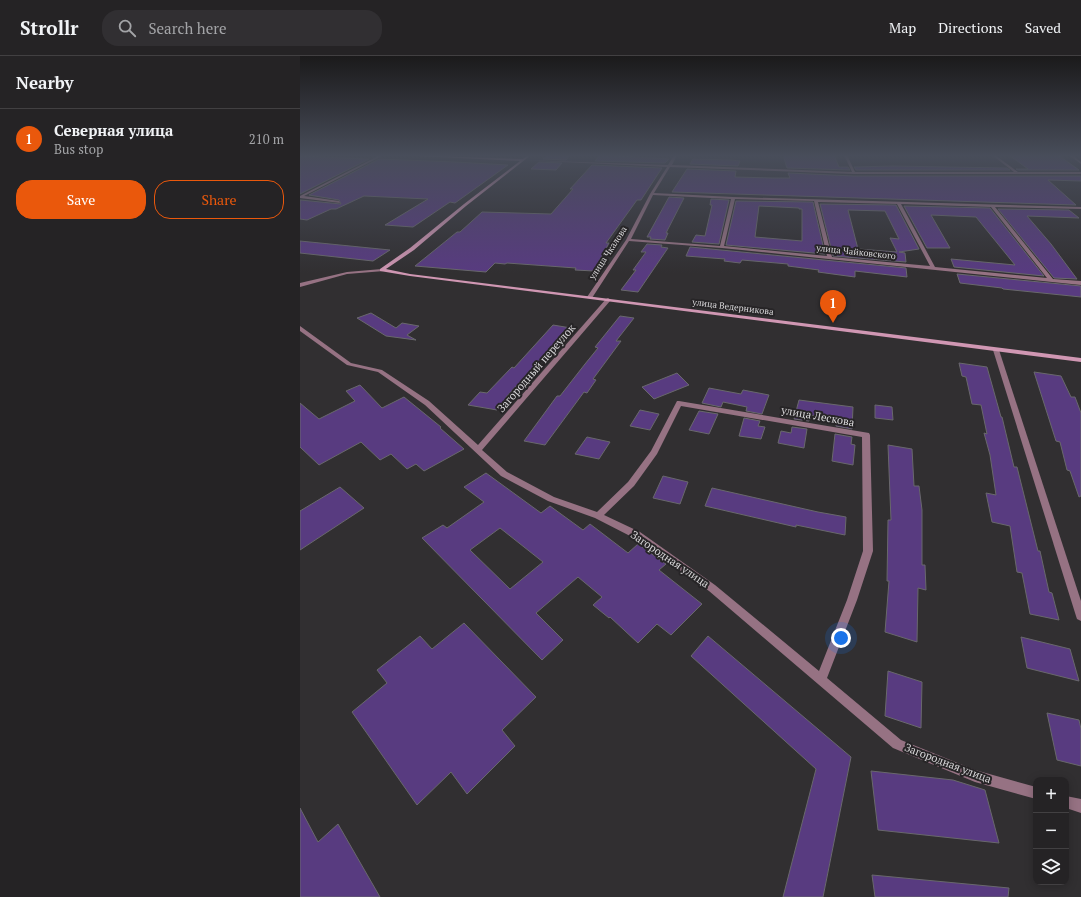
<!DOCTYPE html>
<meta charset="utf-8">
<style>
body{margin:0;font-family:"PT Serif",serif;background:#312f32;color:#f1f3f6}
.controls{position:absolute;right:12px;bottom:12px;display:grid;overflow:hidden;border-radius:8px;box-shadow:0 2px 10px #0003}
.controls button{width:36px;height:36px;display:grid;place-items:center;padding:0;border:0;border-bottom:1px solid #424042;background:#252325;color:#f1f3f6;font:20px sans-serif}
.you{position:absolute;left:541px;top:582px;width:14px;height:14px;margin:-10px;border:3px solid #fff;border-radius:50%;background:#1a73e8;box-shadow:0 0 0 6px #1a73e833}
.badge{display:grid;place-items:center;width:26px;height:26px;border-radius:50%;background:#ea580c;color:#fff;font-size:13px;font-weight:700}
.pin{position:absolute;translate:-50% -33px;filter:drop-shadow(0 1px 2px #0008)}
.pin::after{content:'';position:absolute;top:21px;width:14px;height:12px;background:inherit;clip-path:polygon(0 0,100% 0,50% 100%)}
.list{margin:0;padding:0;list-style:none}
h2{display:flex;justify-content:space-between;align-items:center;height:52px;margin:0;padding:0 16px;font-size:17px}
h2 small{font-size:13px;font-weight:400;color:#a3a4a7}
.list li{display:grid;grid-template-columns:26px 1fr auto;gap:12px;align-items:center;box-sizing:border-box;height:60px;padding:0 16px;border-top:1px solid #424042}
.list b{display:block;font-size:15px;white-space:nowrap}
.list p{margin:0;font-size:13px;white-space:nowrap;color:#a3a4a7}
.list em{font-size:13px;font-style:normal;color:#a3a4a7}
.actions{display:flex;gap:8px;padding:12px 16px}
.actions a{flex:1;padding:9px 0;border:1px solid #ea580c;border-radius:16px;text-align:center;font-size:14px;color:#ea580c}
.actions .main{background:#ea580c;color:#fff}
.icon{flex:none;width:22px;height:22px;fill:none;stroke:currentColor;stroke-width:2;stroke-linecap:round;stroke-linejoin:round}
.map{position:relative;flex:none;width:781px;height:841px;overflow:hidden}
header{display:flex;align-items:center;gap:24px;box-sizing:border-box;height:56px;padding:0 20px;background:#252325;border-bottom:1px solid #424042}
header strong{font-size:19px}
nav{display:flex;gap:22px;margin-inline-start:auto;font-size:14px}
.search{width:280px;height:36px;background:#312f32;display:flex;align-items:center;gap:10px;box-sizing:border-box;padding:0 14px;border-radius:16px;color:#a3a4a7;font-size:15px}
main{display:flex}
aside{flex:1;background:#252325}
.map>svg:first-child{display:block}
.building{fill:#583b80;stroke:#69686c;fill-rule:evenodd}
.lines{fill:none;stroke-linecap:round;stroke-linejoin:round}
.street{fill:#967283;fill-rule:evenodd}
.secondary{fill:#d097b3;fill-rule:evenodd}
.labels{text-anchor:middle;stroke-width:4;stroke-linejoin:round;paint-order:stroke}
.far-street-label{font-size:9px;fill:#d9d8da;stroke:#272527}
.street-label{font-size:11px;fill:#d9d8da;stroke:#272527}
</style>
<header>
<strong>Strollr</strong>
<div class="search"><svg class="icon" aria-label="search" viewBox="0 0 24 24"><circle cx="10" cy="10" r="6"/><path d="M15 15l6 6"/></svg>Search here</div>
<nav><a>Map</a><a>Directions</a><a>Saved</a></nav>
</header>
<main>
<aside>
<h2>Nearby<small></small></h2>
<ul class="list">
<li><span class="badge">1</span><div><b>Северная улица</b><p>Bus stop</p></div><em>210 m</em></li>
</ul>
<div class="actions"><a class="main">Save</a><a>Share</a></div>
</aside>
<div class="map">
<svg width="781" height="841" viewBox="0 0 781 841">
<rect width="100%" height="100%" fill="#312f31"/>
<g class="building">
<path d="M247,99H270L266,104L243,103Z"/>
<path d="M300,99L369,103L365,107L295,105Z"/>
<path d="M483,99H534L539,111H548L550,114L487,112Z"/>
<path d="M709,99H758L779,114H718L716,113H728Z"/>
<path d="M0,100L65,103H69L0,138Z"/>
<path d="M79,103L155,106L208,109L155,147L150,146L113,171L85,169L128,143L64,140L36,153H31L7,164L0,163V144L41,148L39,144L9,139Z"/>
<path d="M393,103L431,104L440,105L438,110L390,108Z"/>
<path d="M239,106L262,107L256,114L231,113Z"/>
<path d="M292,109L362,112L341,144H337L306,187H309L294,215L275,214L276,212L207,207L205,208L195,207L186,216L115,210L157,176H160L182,156L251,158L273,133H270Z"/>
<path d="M593,110L707,112L710,114H556L554,111Z"/>
<path d="M387,113L436,115L435,121L473,122H490L488,117L554,120H781V125L748,124L776,149L372,136Z"/>
<path d="M369,141L384,142L366,177H368L365,184L350,183L351,181H347Z"/>
<path d="M411,143L429,144L419,188L392,186L396,179L405,180L412,149H410Z"/>
<path d="M436,145L513,146L525,198L426,189ZM459,150L499,152V153H502V185L455,181Z"/>
<path d="M520,148L596,149L619,193L599,196L605,197L606,206L533,200ZM548,154L585,155L599,183L590,182L597,196L558,193Z"/>
<path d="M604,150L690,152L744,220L654,211L651,203L715,209L676,161L631,159L650,192H627Z"/>
<path d="M698,153L769,154L779,162L727,160L751,188L777,223L754,222Z"/>
<path d="M0,185L90,194L73,205L0,197Z"/>
<path d="M347,188L362,189L361,191L368,192L338,236L321,234L336,214H333L346,196H341Z"/>
<path d="M390,191L606,212L607,221L555,215V221L540,219L518,216L519,214L488,210V208L442,204L440,207L424,205L425,203L386,200Z"/>
<path d="M657,218L781,230V241L703,233L702,232L660,227Z"/>
<path d="M71,257L96,272L102,267L119,270L107,279L116,284L86,280L57,262Z"/>
<path d="M320,260L334,262L316,285H321L293,323L296,324L287,337L284,336L245,389L224,385L257,340H260L285,308L298,292L295,291Z"/>
<path d="M253,269L271,272L206,341H209L197,354L168,349L180,336L187,337L212,311L214,312Z"/>
<path d="M659,307L687,311L701,361H702L714,411H717L738,495H740L749,536L752,537L759,564L730,558L722,517L717,516L710,470L692,466L686,437L696,439L690,399L684,377L687,378L681,349L672,348L666,321L662,320Z"/>
<path d="M734,316L761,320L771,341H775L781,357V440L779,441L770,415L767,414L760,386L756,385Z"/>
<path d="M377,317L389,329L354,343L342,331Z"/>
<path d="M60,329L82,352L104,341L141,371L140,372L164,393L124,415L116,408L107,413L91,398L80,404L61,386L19,409L0,391V347L19,363L55,345L46,335Z"/>
<path d="M409,332L441,338L443,334L469,339L462,358L446,355L447,351L423,346L421,351L402,347Z"/>
<path d="M499,344L553,351L552,373L536,370L537,364L510,359L509,365L494,363Z"/>
<path d="M575,349L592,351L593,364L575,362Z"/>
<path d="M340,354L359,358L350,374L330,370Z"/>
<path d="M399,355L418,358L409,378L389,374Z"/>
<path d="M444,362L460,365L458,370L465,371L461,383L439,380Z"/>
<path d="M492,371L507,373L504,392L478,387L481,375L491,377Z"/>
<path d="M535,378L552,381L551,388L555,389L553,409L532,405Z"/>
<path d="M287,381L310,386L299,403L275,398Z"/>
<path d="M588,389L612,393L614,430H619L622,454V509H625L626,534L618,532L617,586L585,576L589,525H587L588,464H591Z"/>
<path d="M186,417L241,457L250,450L283,474L290,468L328,497L338,488L366,508L359,514L402,548L371,579L357,568L338,587L310,561L309,562L293,549L302,541L278,521L236,557L263,584L242,604L122,482L143,469L147,472L184,446L164,431ZM200,472L243,506L210,533L170,494Z"/>
<path d="M363,420L388,426L380,448L353,442Z"/>
<path d="M40,431L64,452L0,494V455Z"/>
<path d="M412,432L518,456L546,461L545,479L496,469V471L405,450Z"/>
<path d="M164,567L236,641L202,674L215,690L167,738L151,716L117,749L52,656L87,627L77,614L120,580L132,593Z"/>
<path d="M408,580L551,701L523,841H483L516,713L391,600Z"/>
<path d="M721,581L770,593L779,625L727,612Z"/>
<path d="M588,615L622,626L621,672L585,660Z"/>
<path d="M747,657L779,664L781,673V710L757,704Z"/>
<path d="M571,715L653,724L685,734L699,787L578,774Z"/>
<path d="M0,752L18,786L38,768L80,841H0Z"/>
<path d="M572,819L709,832L708,841H575Z"/>
</g>
<g class="lines">
<g class="street">
<path d="M80,99H84L4,140L39,145L40,147L0,142V140Z"/>
<path d="M374,99H377L372,109L552,116L544,99H547L555,116H714L692,99H695L718,116H781V118H554L370,111L354,137L433,141L781,151V153L695,151L753,223L781,225V229L422,192L329,185L292,242H288L287,241L326,184L350,138L367,111L222,104L368,109ZM353,139L431,143L420,190L331,183ZM435,143L514,145L527,200L424,190ZM518,146L597,148L630,210L532,201ZM601,148L691,151L747,222L635,211Z"/>
<path d="M769,99H772L781,106V108Z"/>
<path d="M82,213H84V215L47,218L0,231V227L47,216Z"/>
<path d="M308,242L311,244L310,245L182,394L207,416L254,441L297,456L328,426L351,395L377,345H379L569,377L570,379L573,495L557,544L527,622L601,684L675,714L736,731V743L675,726L593,692L409,535L334,482L295,462L248,445L201,420L125,349L78,316L47,309L0,275V270L51,307L82,314L129,345L178,389L306,243ZM381,350L562,381L563,495L547,544L519,615L415,529L340,476L304,459L334,430L357,398Z"/>
<path d="M696,292L699,294L781,545V565L777,563L776,560L693,294Z"/>
<path d="M766,740L781,743V757L766,752Z"/>
</g>
<path class="secondary" d="M97,99L223,103L228,99H231L166,150L114,194L86,213L110,218L781,302V306L110,220L80,215V213L110,192L164,148L220,105Z"/>
</g>
<linearGradient id="sky" x2="0" y2="1"><stop stop-color="#1b1a1b"/><stop offset="0.46" stop-color="#484d5a"/><stop offset="1" stop-color="#484d5a" stop-opacity="0"/></linearGradient>
<rect width="781" height="217" fill="url(#sky)"/>
<g class="labels">
<g class="far-street-label">
<text transform="translate(556 196) rotate(6)" y="3">улица Чайковского</text>
<text transform="translate(308 197) rotate(-57)" y="3">улица Чкалова</text>
<text transform="translate(433 251) rotate(7)" y="3">улица Ведерникова</text>
</g>
<g class="street-label">
<text transform="translate(236 312) rotate(-49)" y="4">Загородный переулок</text>
<text transform="translate(518 360) rotate(10)" y="4">улица Лескова</text>
<text transform="translate(370 503) rotate(34)" y="4">Загородная улица</text>
<text transform="translate(648 707) rotate(21)" y="4">Загородная улица</text>
</g>
</g>
</svg>
<div class="controls">
<button>+</button>
<button>−</button>
<button><svg class="icon" aria-label="layers" viewBox="0 0 24 24"><path d="M12 4l9 5-9 5-9-5zM3 14l9 5 9-5"/></svg></button>
</div>
<div class="you"></div>
<div class="pin badge" style="left:533px;top:267px">1</div>
</div>
</main>
